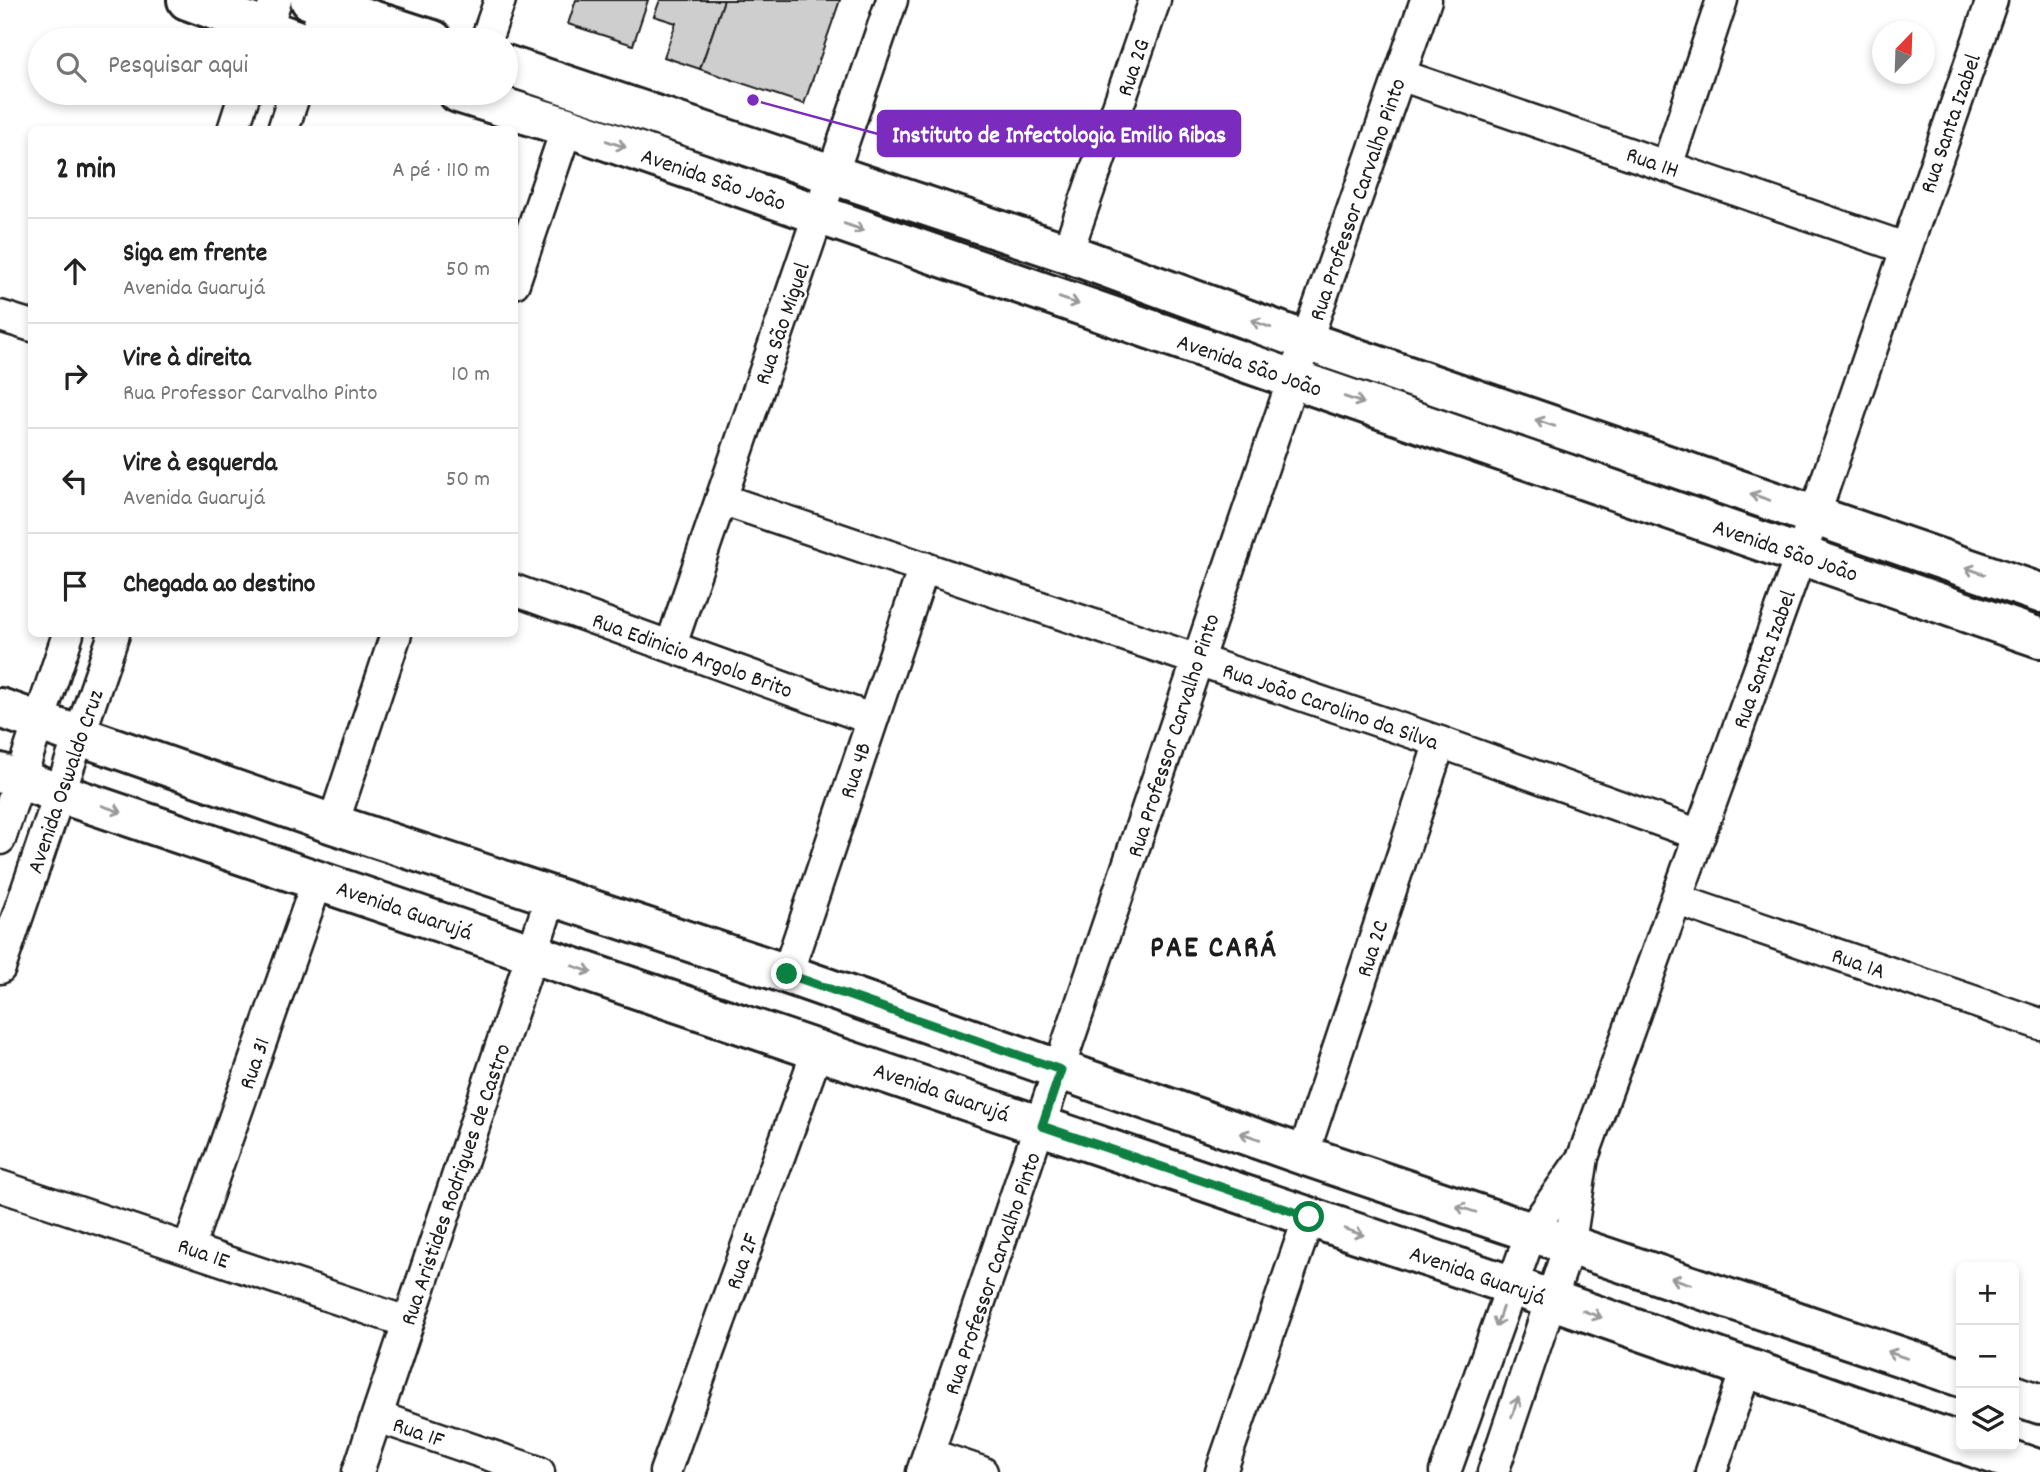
<!DOCTYPE html>
<html lang="pt">
<meta charset="utf-8">
<style>
body{margin:0;font-family:Dekko,sans-serif;background:#f6f6f6;color:#222}
.controls{position:absolute;right:21px;bottom:21px;display:grid;overflow:hidden;border-radius:10px;box-shadow:0 4px 10px #0003}
.controls button{width:63px;height:63px;display:grid;place-items:center;padding:0;border:0;border-bottom:2px solid #e0e0e0;background:#fff;color:#222;font:35px sans-serif}
.compass{position:absolute;left:1872px;top:21px;width:63px;height:63px;border-radius:50%;background:#fff;box-shadow:0 4px 10px #0003;rotate:23deg}
.stop{position:absolute;width:21px;height:21px;margin:-16px;border:5px solid #0b8043;border-radius:50%;background:#fff}
.stop.end{background:#0b8043;border-color:#fff;box-shadow:0 2px 7px #0008}
.list{margin:0;padding:0;list-style:none}
h2{display:flex;justify-content:space-between;align-items:center;height:91px;margin:0;padding:0 28px;font-size:30px}
h2 small{font-size:23px;font-weight:400;color:#767676}
.list li{display:grid;grid-template-columns:46px 1fr auto;gap:21px;align-items:center;box-sizing:border-box;height:105px;padding:0 28px;border-top:2px solid #e0e0e0}
.list b{display:block;font-size:26px;white-space:nowrap}
.list p{margin:0;font-size:23px;white-space:nowrap;color:#767676}
.list em{font-size:23px;font-style:normal;color:#767676}
.icon{flex:none;width:38px;height:38px;fill:none;stroke:currentColor;stroke-width:2;stroke-linecap:round;stroke-linejoin:round}
.map{position:relative;flex:none;width:2040px;height:1472px;overflow:hidden}
.search{position:absolute;background:#fff;box-shadow:0 4px 10px #0003;left:28px;top:28px;width:490px;height:77px;display:flex;align-items:center;gap:18px;box-sizing:border-box;padding:0 24px;border-radius:38px;color:#767676;font-size:26px}
.panel{position:absolute;background:#fff;box-shadow:0 4px 10px #0003;left:28px;top:126px;width:490px;height:511px;border-radius:10px}
.map>svg:first-child{display:block}
.building{fill:#cecece;stroke:#1c1c1c;stroke-width:2}
.lines{fill:none;stroke-linecap:round;stroke-linejoin:round}
.minor-casing{stroke:#1c1c1c;stroke-width:35}
.tertiary-casing{stroke:#1c1c1c;stroke-width:44}
.minor{stroke:#fff;stroke-width:30}
.tertiary{stroke:#fff;stroke-width:38}
.oneway{stroke:#999}
.route{stroke:#0b8043;stroke-width:9}
.labels{text-anchor:middle;stroke-width:5;stroke-linejoin:round;paint-order:stroke}
.street-label{font-size:23px;fill:#1c1c1c;stroke:#fff}
.district-label{font-size:30px;font-weight:bold;letter-spacing:2px;fill:#1c1c1c;stroke:#fff}
.leader{fill:none;stroke:#7b2cbf;stroke-width:2.5}
.callout-dot{fill:#7b2cbf;stroke:#fff;stroke-width:2.5}
.callout{fill:#7b2cbf;stroke:#7b2cbf;stroke-width:2.5}
.callout-label{font-size:24px;text-anchor:middle;font-weight:bold;fill:#fff}
</style>
<div class="map">
<svg width="2040" height="1472" viewBox="0 0 2040 1472">
<rect width="100%" height="100%" fill="#fff"/>
<filter id="ink" filterUnits="userSpaceOnUse"><feTurbulence type="fractalNoise" baseFrequency=".0143" numOctaves="2"/><feDisplacementMap in="SourceGraphic" scale="14" xChannelSelector="R" yChannelSelector="G"/><feConvolveMatrix kernelMatrix="1 2 1 2 8 2 1 2 1" color-interpolation-filters="sRGB"/></filter>
<g filter="url(#ink)">
<g class="building">
<path d="M576,0H648L633,45L568,24Z"/>
<path d="M660,0H724L700,69L664,57L676,23L654,16Z"/>
<path d="M724,0H840L804,104L700,69Z"/>
</g>
<g class="lines">
<g class="minor-casing">
<g id="minor">
<path d="M262,40L276,0"/>
<path d="M313,40L328,0"/>
<path d="M486,40L500,0"/>
<path d="M1400,75L1905,248"/>
<path d="M233,130L245,93"/>
<path d="M283,130L295,93"/>
<path d="M1667,166L1722,0"/>
<path d="M1067,253L1155,0"/>
<path d="M514,283L567,127"/>
<path d="M0,316L32,326"/>
<path d="M721,499L1440,742L1700,835"/>
<path d="M514,590L871,719"/>
<path d="M671,645L892,0"/>
<path d="M333,824L396,634"/>
<path d="M0,839L68,634"/>
<path d="M1678,900L2040,1024"/>
<path d="M0,968L114,634"/>
<path d="M787,974L924,567"/>
<path d="M1303,1155L1440,742"/>
<path d="M0,1186L407,1322"/>
<path d="M189,1247L318,879"/>
<path d="M378,1417L539,1472"/>
<path d="M929,1454L982,1472"/>
<path d="M358,1472L551,897"/>
<path d="M665,1472L818,1049"/>
<path d="M922,1472L1293,379L1426,0"/>
<path d="M1221,1472L1309,1217"/>
<path d="M1445,1472L1532,1230L1583,1157"/>
<path d="M1493,1472L1570,1243L1583,1157L1801,554L1992,0"/>
<path d="M1711,1472L1746,1369"/>
</g>
</g>
<g class="tertiary-casing">
<g id="tertiary">
<path d="M187,0L297,40"/>
<path d="M310,0L433,40"/>
<path d="M506,65L1067,253L1306,341L2040,593"/>
<path d="M458,93L567,127L2040,638"/>
<path d="M0,708L333,824L787,974L1303,1155L1961,1377"/>
<path d="M0,773L1510,1285L1961,1443"/>
<path d="M2014,1395L2040,1404"/>
<path d="M1970,1446L2040,1470"/>
</g>
</g>
<use href="#minor" class="minor"/>
<use href="#tertiary" class="tertiary"/>
</g>
<defs><path id="oneway-shaft" d="M-6 0H5M1.5-3L5.5 0L1.5 3" fill="none" stroke-width="1.6" stroke-linecap="round" stroke-linejoin="round" transform="scale(1.75)"/></defs>
<g class="oneway">
<use href="#oneway-shaft" transform="translate(616 144) rotate(19)"/>
<use href="#oneway-shaft" transform="translate(854 227) rotate(19)"/>
<use href="#oneway-shaft" transform="translate(1069 301) rotate(19)"/>
<use href="#oneway-shaft" transform="translate(1261 324) rotate(-160)"/>
<use href="#oneway-shaft" transform="translate(1354 400) rotate(19)"/>
<use href="#oneway-shaft" transform="translate(1545 423) rotate(-161)"/>
<use href="#oneway-shaft" transform="translate(1760 497) rotate(-161)"/>
<use href="#oneway-shaft" transform="translate(1975 571) rotate(-161)"/>
<use href="#oneway-shaft" transform="translate(112 809) rotate(19)"/>
<use href="#oneway-shaft" transform="translate(582 969) rotate(19)"/>
<use href="#oneway-shaft" transform="translate(1250 1136) rotate(-161)"/>
<use href="#oneway-shaft" transform="translate(1466 1209) rotate(-162)"/>
<use href="#oneway-shaft" transform="translate(1354 1232) rotate(19)"/>
<use href="#oneway-shaft" transform="translate(1681 1281) rotate(-161)"/>
<use href="#oneway-shaft" transform="translate(1592 1314) rotate(20)"/>
<use href="#oneway-shaft" transform="translate(1499 1317) rotate(109)"/>
<use href="#oneway-shaft" transform="translate(1897 1355) rotate(-161)"/>
<use href="#oneway-shaft" transform="translate(1515 1407) rotate(-71)"/>
</g>
</g>
<g class="lines" filter="url(#ink)">
<path class="route" d="M787,974L1061,1070L1042,1126L1309,1217"/>
</g>
<g class="labels">
<g class="street-label">
<text transform="translate(1132 67) rotate(-71)" y="8">Rua 2G</text>
<text transform="translate(1949 123) rotate(-71)" y="8">Rua Santa Izabel</text>
<text transform="translate(1653 161) rotate(19)" y="8">Rua 1H</text>
<text transform="translate(714 178) rotate(19)" y="8">Avenida São João</text>
<text transform="translate(1356 199) rotate(-71)" y="8">Rua Professor Carvalho Pinto</text>
<text transform="translate(781 323) rotate(-71)" y="8">Rua São Miguel</text>
<text transform="translate(1250 364) rotate(19)" y="8">Avenida São João</text>
<text transform="translate(1786 549) rotate(19)" y="8">Avenida São João</text>
<text transform="translate(693 654) rotate(20)" y="8">Rua Edinicio Argolo Brito</text>
<text transform="translate(1763 659) rotate(-70)" y="8">Rua Santa Izabel</text>
<text transform="translate(1331 705) rotate(19)" y="8">Rua João Carolino da Silva</text>
<text transform="translate(1172 735) rotate(-72)" y="8">Rua Professor Carvalho Pinto</text>
<text transform="translate(854 770) rotate(-72)" y="8">Rua 4B</text>
<text transform="translate(64 781) rotate(-71)" y="8">Avenida Oswaldo Cruz</text>
<text transform="translate(405 909) rotate(19)" y="8">Avenida Guarujá</text>
<text transform="translate(1371 948) rotate(-72)" y="8">Rua 2C</text>
<text transform="translate(1859 962) rotate(19)" y="8">Rua 1A</text>
<text transform="translate(253 1063) rotate(-71)" y="8">Rua 31</text>
<text transform="translate(942 1091) rotate(19)" y="8">Avenida Guarujá</text>
<text transform="translate(454 1184) rotate(-71)" y="8">Rua Aristides Rodrigues de Castro</text>
<text transform="translate(204 1252) rotate(19)" y="8">Rua 1E</text>
<text transform="translate(741 1261) rotate(-70)" y="8">Rua 2F</text>
<text transform="translate(991 1273) rotate(-71)" y="8">Rua Professor Carvalho Pinto</text>
<text transform="translate(1478 1274) rotate(19)" y="8">Avenida Guarujá</text>
<text transform="translate(419 1431) rotate(19)" y="8">Rua 1F</text>
</g>
<g class="district-label">
<text x="1214" y="956">PAE CARÁ</text>
</g>
</g>
<path class="leader" d="M753 100L878 134"/>
<circle class="callout-dot" cx="753" cy="100" r="7"/>
<rect class="callout" x="878" y="111" width="362" height="45" rx="7"/>
<g class="callout-label">
<text x="1059" y="142">Instituto de Infectologia Emilio Ribas</text>
</g>
</svg>
<div class="controls">
<button>+</button>
<button>−</button>
<button><svg class="icon" aria-label="layers" viewBox="0 0 24 24"><path d="M12 4l9 5-9 5-9-5zM3 14l9 5 9-5"/></svg></button>
</div>
<svg class="compass" viewBox="-18 -18 36 36"><path d="M0-13l5 13h-10z" fill="#e53935"/><path d="M0 13l5-13h-10z" fill="#767676"/></svg>
<div class="stop" style="left:1309px;top:1217px"></div>
<div class="stop end" style="left:787px;top:974px"></div>
<div class="search"><svg class="icon" aria-label="search" viewBox="0 0 24 24"><circle cx="10" cy="10" r="6"/><path d="M15 15l6 6"/></svg>Pesquisar aqui</div>
<section class="panel">
<h2>2 min<small>A pé · 110 m</small></h2>
<ul class="list">
<li><svg class="icon" aria-label="ahead" viewBox="0 0 24 24"><path d="M12 20V5M6 11l6-6 6 6"/></svg><div><b>Siga em frente</b><p>Avenida Guarujá</p></div><em>50 m</em></li>
<li><svg class="icon" aria-label="right" viewBox="0 0 24 24"><path d="M7 20v-9h11M14 6l5 5-5 5"/></svg><div><b>Vire à direita</b><p>Rua Professor Carvalho Pinto</p></div><em>10 m</em></li>
<li><svg class="icon" aria-label="left" viewBox="0 0 24 24"><path d="M17 20v-9H6M10 6l-5 5 5 5"/></svg><div><b>Vire à esquerda</b><p>Avenida Guarujá</p></div><em>50 m</em></li>
<li><svg class="icon" aria-label="arrive" viewBox="0 0 24 24"><path d="M6 21V4h12l-3 4 3 4H6"/></svg><div><b>Chegada ao destino</b></div></li>
</ul>
</section>
</div>
